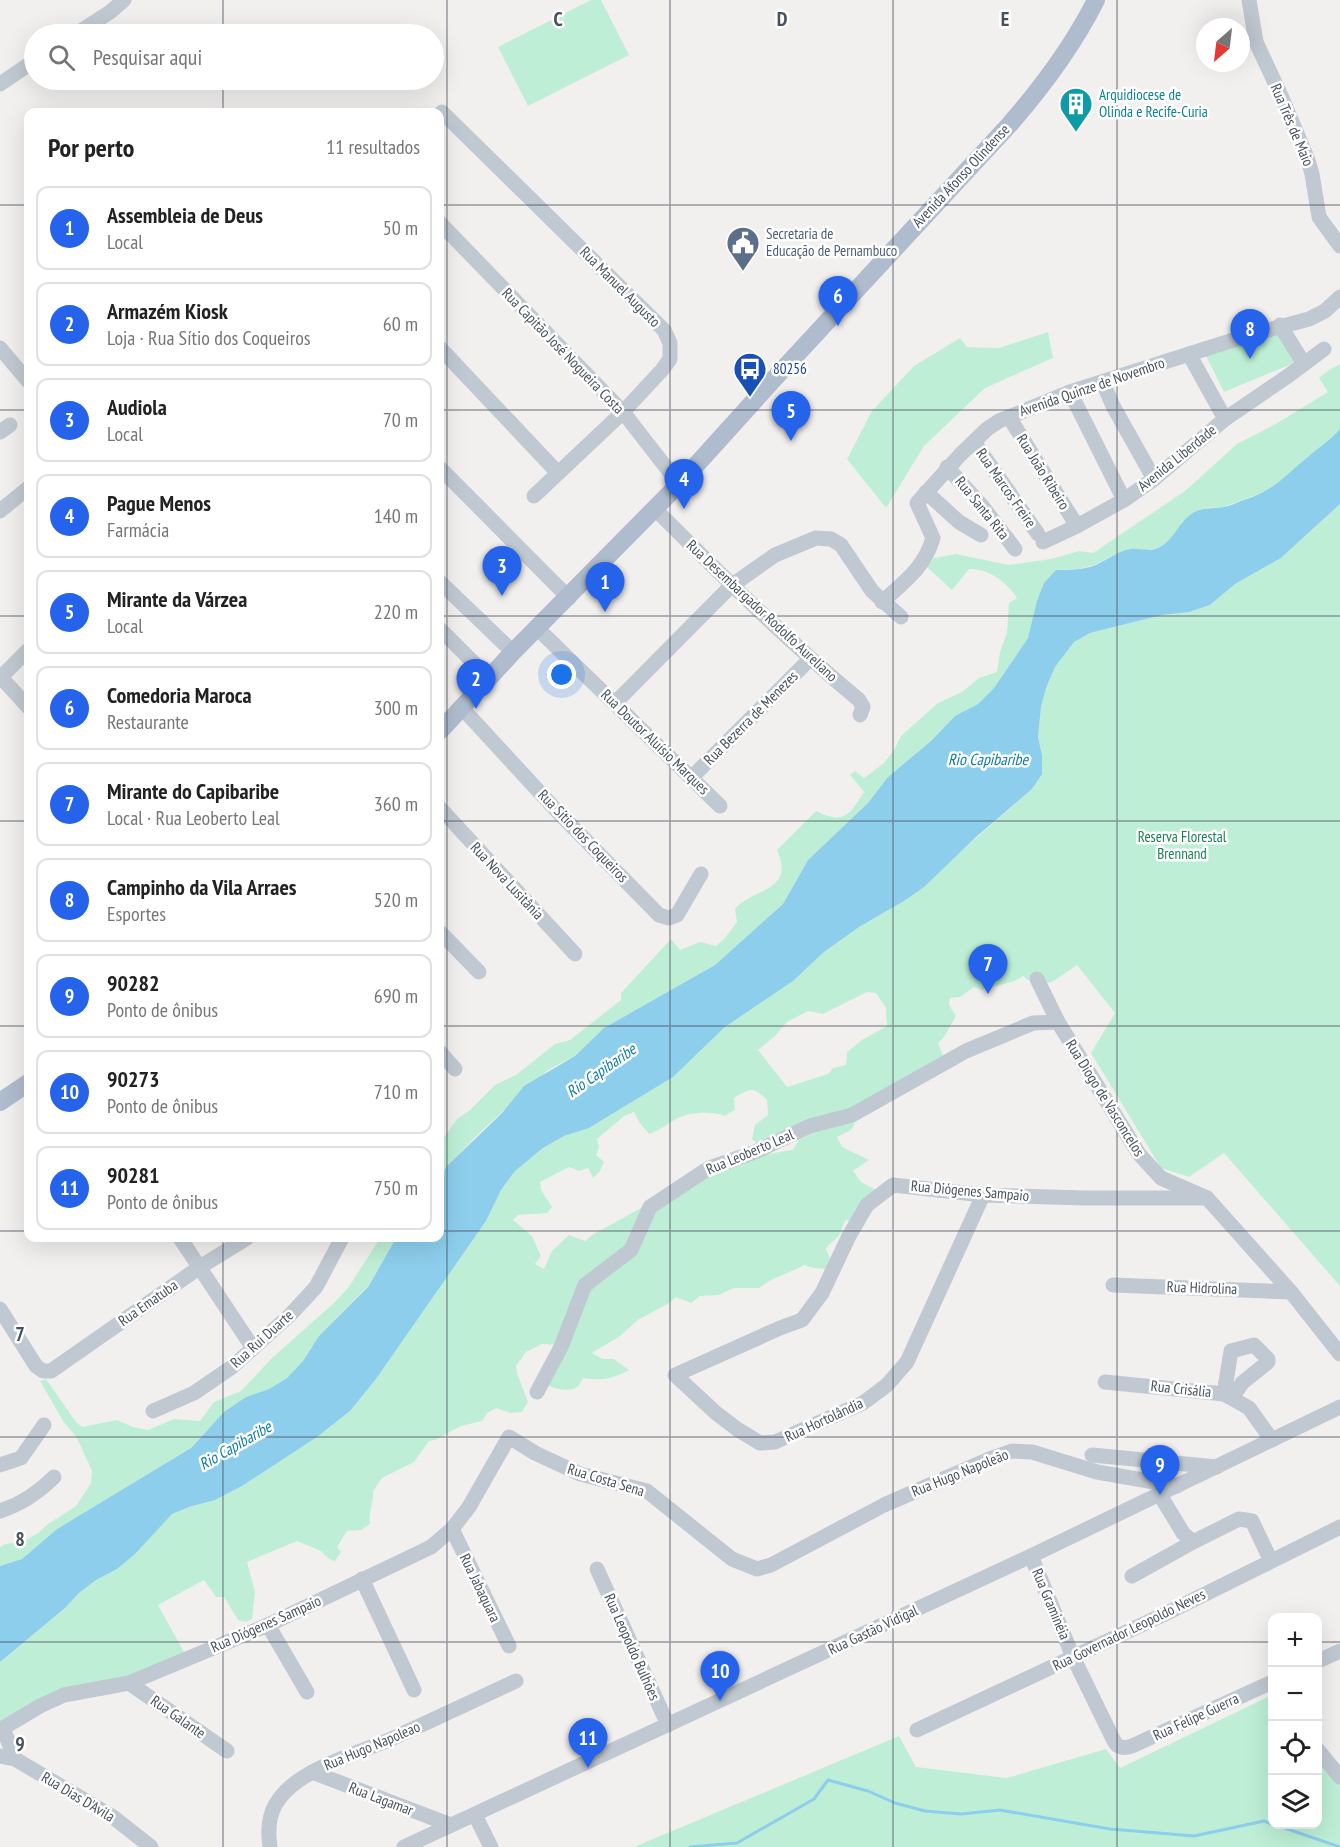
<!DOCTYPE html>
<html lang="pt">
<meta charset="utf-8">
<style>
body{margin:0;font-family:"PT Sans Narrow",sans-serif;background:#f2f2f2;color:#222}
.controls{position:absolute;right:18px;bottom:18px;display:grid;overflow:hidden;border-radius:12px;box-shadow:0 6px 24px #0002}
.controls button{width:54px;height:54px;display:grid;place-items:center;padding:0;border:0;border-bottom:2px solid #e0e0e0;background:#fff;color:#222;font:30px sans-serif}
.compass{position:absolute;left:1196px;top:18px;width:54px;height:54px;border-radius:50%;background:#fff;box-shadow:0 6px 24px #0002;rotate:208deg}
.you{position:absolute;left:562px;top:675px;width:21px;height:21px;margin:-15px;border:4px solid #fff;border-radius:50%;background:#1a73e8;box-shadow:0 0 0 9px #1a73e833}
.badge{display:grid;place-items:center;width:39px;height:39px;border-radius:50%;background:#2563eb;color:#fff;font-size:20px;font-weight:700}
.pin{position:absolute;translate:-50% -50px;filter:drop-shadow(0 2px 3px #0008)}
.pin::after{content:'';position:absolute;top:32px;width:21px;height:18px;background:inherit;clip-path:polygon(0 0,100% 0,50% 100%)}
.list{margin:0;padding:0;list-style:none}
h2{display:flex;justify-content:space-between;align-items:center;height:78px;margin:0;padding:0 24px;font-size:26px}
h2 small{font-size:20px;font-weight:400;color:#767676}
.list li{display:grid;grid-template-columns:39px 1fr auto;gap:18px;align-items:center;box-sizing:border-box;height:84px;margin:0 12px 12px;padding:0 12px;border:2px solid #e0e0e0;border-radius:12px}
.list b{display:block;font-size:22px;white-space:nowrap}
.list p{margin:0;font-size:20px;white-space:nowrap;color:#767676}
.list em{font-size:20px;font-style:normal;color:#767676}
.icon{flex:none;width:33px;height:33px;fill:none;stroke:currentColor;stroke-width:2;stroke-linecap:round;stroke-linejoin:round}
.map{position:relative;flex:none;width:1340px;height:1847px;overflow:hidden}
.search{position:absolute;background:#fff;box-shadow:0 6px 24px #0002;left:24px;top:24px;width:420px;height:66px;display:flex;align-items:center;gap:15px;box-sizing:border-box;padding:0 21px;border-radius:33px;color:#767676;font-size:22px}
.panel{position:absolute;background:#fff;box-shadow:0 6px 24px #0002;left:24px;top:108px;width:420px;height:1134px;border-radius:12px}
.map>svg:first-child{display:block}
.green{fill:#beefd6;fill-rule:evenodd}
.water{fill:#8cceec}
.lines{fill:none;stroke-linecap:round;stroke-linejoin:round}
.stream{stroke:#8cceec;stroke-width:3}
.minor{stroke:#c0c8d1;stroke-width:15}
.major{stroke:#afbcce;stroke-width:18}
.grid{fill:none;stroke:#48515d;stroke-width:1.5;stroke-opacity:0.55}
.labels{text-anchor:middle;stroke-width:5;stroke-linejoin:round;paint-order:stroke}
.culture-label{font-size:15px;fill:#0d838f;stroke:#fff;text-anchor:start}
.street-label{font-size:15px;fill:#48515d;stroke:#fff}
.service-label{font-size:15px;fill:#4e5e75;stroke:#fff;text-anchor:start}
.transit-label{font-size:15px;fill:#164399;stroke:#fff;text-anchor:start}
.park-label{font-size:15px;fill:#187f55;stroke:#fff}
.water-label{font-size:16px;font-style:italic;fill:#0d7aab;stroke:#fff}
.grid-label{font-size:20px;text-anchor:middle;font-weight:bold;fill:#48515d;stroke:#fff;stroke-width:5;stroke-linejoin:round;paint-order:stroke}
</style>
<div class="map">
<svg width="1340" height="1847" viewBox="0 0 1340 1847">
<rect width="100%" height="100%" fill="#f2f0ef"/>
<g class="green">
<path d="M591,0H601L629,55L528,106L498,47Z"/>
<path d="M1278,331L1294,363L1224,392L1206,356Z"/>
<path d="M1048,332L1053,358L985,388L924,446L886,508L847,459L872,411L914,366L960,338L967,347L999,348Z"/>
<path d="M1340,364V429L1327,443L1309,456L1285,479L1269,490L1224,507L1206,508L1182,522L1174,537L1160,548L1146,550L1130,549L1114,555L1094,565L1079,569L1056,570L1028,638L994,688L978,704L955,716L931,741L888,777L868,803L808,860L783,904L715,965L604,1028L575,1056L548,1070L476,1136L448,1166L440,1178V1153L443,1139L457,1119L470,1110L495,1085L516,1075L555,1044L570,1040L621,1000V993L671,939L680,950L700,942L716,946L725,938L737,922L735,909C752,888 796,892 777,850L816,811C844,825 849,815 864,792L850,775L855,771L864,778L884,763L894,750L901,736L938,703L962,692L979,678L997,672L1000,652L1007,633L1009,603L1017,598C1008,583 988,568 969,569L952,590L927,567L934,558L956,554L1009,565L1051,559L1079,551L1093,553L1185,491L1237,444L1274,425L1328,392L1319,378L1329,370Z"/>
<path d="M1340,504V1286L1224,1153L1189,1177L1161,1168L1091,1053L1115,1013L1077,965L1052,982L1045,983L1042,977L1028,980L1023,976L1015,981L981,990L974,987L960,997L950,998L949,1005L956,1016L944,1037L938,1043L944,1058L850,1110L759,1145L752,1139L755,1125L768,1115L767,1100C753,1086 750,1088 734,1098L735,1110L725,1116C713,1111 691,1112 678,1118C668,1123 661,1130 649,1134L639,1122L634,1112L624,1116L597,1139L599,1148L596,1155L604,1162L600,1171L593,1178L588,1168L579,1171L569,1167L540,1182L541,1190L552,1207L547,1213L518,1215L513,1220L532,1236L541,1256L535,1264L544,1269L552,1251L569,1235L585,1241L592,1235C649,1204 729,1156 793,1150L799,1140L823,1128L850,1119L855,1124L851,1130L837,1137L842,1147L869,1160L853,1171L861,1182L876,1190L853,1221L846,1220C842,1225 843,1229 840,1234C836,1240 830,1242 826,1249L830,1258L826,1269L813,1268L804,1265C789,1274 772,1277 759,1288H734L718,1295L700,1296L691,1303L676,1297L669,1303L638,1320L620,1336L592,1353L603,1359H614L629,1370C613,1379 601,1381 583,1378C581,1381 580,1385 577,1387C569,1393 552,1388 545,1384L557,1345L542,1344L526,1352L516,1366L517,1373L528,1402L522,1412L510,1413L496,1408L487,1413L482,1421L461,1426L435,1440L429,1441L414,1462L382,1478L373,1491C374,1502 368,1513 370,1524L361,1530L347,1531L337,1547L341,1552L335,1561L329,1559L321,1551L297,1541L247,1562L255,1592L252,1619L246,1622L238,1620L224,1597H216L204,1580L158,1605L185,1654L127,1678L0,1722V1662L65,1608L79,1593L96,1580L117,1569L172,1514L189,1507L215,1500L242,1486L317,1437L350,1411L376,1379L486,1221L501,1190L515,1171L543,1148L564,1136L589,1128L673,1077L725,1027L793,981L824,952L859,927L904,901L1032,789L1042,755L1038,737L1041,707L1046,688L1055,667L1074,642L1090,633L1162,615L1189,612L1210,605L1235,584L1281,558ZM867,992L876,993L886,1008L887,1026L862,1040L847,1052L846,1065L833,1068L828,1074L787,1087L758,1050L774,1037L787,1022L808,1011L823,1014Z"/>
<path d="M380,1238H396L368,1286L319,1336L303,1361L287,1378L269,1389L246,1397L208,1429L191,1448L57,1529L22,1559L0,1566V1547L5,1544L24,1541L38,1533L48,1524L76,1506L91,1483L92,1471L77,1438L63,1421L40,1381L46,1379L76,1422L82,1427L117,1420L133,1427L148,1430L174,1419L200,1421L214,1402L241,1391L273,1357L334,1303L348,1288Z"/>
<path d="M1272,1695V1824H1318V1753L1340,1782V1847H634L899,1736L916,1767L1007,1778L1106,1749L1120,1768Z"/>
</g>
<path class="water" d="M1340,429V504L1281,558L1235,584L1210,605L1189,612L1162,615L1090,633L1074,642L1055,667L1046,688L1041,707L1038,737L1042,755V774L1032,789L976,837L924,887L904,901L859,927L824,952L793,981L725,1027L673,1077L589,1128L564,1136L543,1148L515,1171L501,1190L486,1221L376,1379L350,1411L317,1437L242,1486L215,1500L189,1507L172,1514L135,1554L117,1569L96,1580L79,1593L65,1608L0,1662V1566L22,1559L57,1529L191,1448L224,1412L246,1397L269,1389L287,1378L303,1361L319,1336L368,1287L396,1238H440V1178L447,1166L502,1113L524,1086L575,1056L604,1028L715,965L783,904L808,860L868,803L888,777L931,741L955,716L978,704L994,688L1028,638L1037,601L1044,583L1056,570C1069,570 1081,570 1093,566C1106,561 1117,551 1131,549C1141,548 1152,553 1162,546C1175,538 1179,521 1193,513C1203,507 1213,509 1224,507C1230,506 1236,503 1241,501C1276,490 1283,477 1309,456C1321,446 1329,441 1340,429Z"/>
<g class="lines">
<g class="stream">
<path d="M1273,1824L1340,1847"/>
<path d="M690,1847L737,1843L814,1799L828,1780L868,1791L895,1803L925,1811L961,1814L1000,1810L1110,1829L1194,1836L1264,1821L1272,1824"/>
</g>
<g class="minor">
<path d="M1249,0L1256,42L1282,98L1308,160L1312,174L1319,217L1340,246"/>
<path d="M76,34L110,12L124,0"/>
<path d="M0,84L34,61"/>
<path d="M442,112L664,330L670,343V359L662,370L623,412L534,496"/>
<path d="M440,223L623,412L679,484"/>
<path d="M1280,325L1304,364"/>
<path d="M0,348L28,381"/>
<path d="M440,348L558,473"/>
<path d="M1189,354L1225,419"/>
<path d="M1103,383L1113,406L1154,479"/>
<path d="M1070,392L1124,500"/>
<path d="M1009,417L1077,526"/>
<path d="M0,432L10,425"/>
<path d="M974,442L1038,534"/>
<path d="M947,467L983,507L1015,549"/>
<path d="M440,468L569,598"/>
<path d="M926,492L959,522L981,535"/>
<path d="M655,509C721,575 787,640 859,700L863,707L860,715"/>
<path d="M0,511L28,488"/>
<path d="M1043,542L1077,526L1124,500L1154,479L1225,419L1288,376L1324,349"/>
<path d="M440,582L513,652"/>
<path d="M882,602C904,582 925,567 933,538L917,503L960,455L987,429L999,421L1070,392L1246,336L1309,319L1325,311L1340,297"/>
<path d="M537,628L720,806"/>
<path d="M440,629L489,678"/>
<path d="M0,676L28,707"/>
<path d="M1,677L28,650"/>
<path d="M615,703L731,586L775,555L816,538L831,539L841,545L872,591L901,617"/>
<path d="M462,708L556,810L659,915L669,918L677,915L701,874"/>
<path d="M691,778L810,659"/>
<path d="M440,808L575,954"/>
<path d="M440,932L479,972"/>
<path d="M1037,979L1058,1022L1139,1154L1161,1178L1207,1198L1291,1292L1340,1354"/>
<path d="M440,1052L455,1069"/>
<path d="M983,1195L907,1362L887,1385L863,1403L775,1442L760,1443L737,1429L716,1413L675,1375L780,1328L802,1320L822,1293L849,1236L867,1205L893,1185L983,1195L1085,1198H1207"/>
<path d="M180,1238L253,1348"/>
<path d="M1113,1285L1291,1292"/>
<path d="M0,1309L36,1366L43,1371H51L200,1267L247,1238"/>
<path d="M1105,1382L1224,1394L1249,1408L1272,1440"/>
<path d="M537,1392L561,1347L585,1285L631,1250L650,1207L709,1168L755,1152L810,1126L852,1115L966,1051L1033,1023L1058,1022"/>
<path d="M1224,1394L1231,1351L1254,1345L1268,1359V1362L1242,1383L1233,1397"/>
<path d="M153,1411L194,1393L232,1367L290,1315L316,1287L342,1238"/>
<path d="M1092,1455L1217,1467"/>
<path d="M0,1465L21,1458L44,1425"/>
<path d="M1160,1495L1183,1533L1193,1542L1239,1519L1252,1521L1271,1561"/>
<path d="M0,1511C22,1504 38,1493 54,1477"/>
<path d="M452,1529L509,1646"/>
<path d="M1031,1556L1073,1657L1113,1739C1117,1748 1123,1749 1132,1746L1272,1682"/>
<path d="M597,1569L668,1725"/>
<path d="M1132,1576L1193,1542"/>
<path d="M362,1579L414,1690"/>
<path d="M268,1625L307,1692"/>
<path d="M1318,1661L1340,1651"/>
<path d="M129,1683L227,1751"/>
<path d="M917,1730L1167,1613L1340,1527"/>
<path d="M1318,1750L1340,1777"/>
<path d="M0,1756L15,1759L113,1817L151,1847"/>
<path d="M15,1759L3,1728L40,1706L64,1695L129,1683L268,1625L431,1547L452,1529L469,1507L509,1437L535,1453L580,1474L647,1491L732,1559L757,1569L771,1565L884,1505L992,1458L1012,1451L1032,1452L1097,1472L1177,1486"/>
<path d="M312,1772L451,1825"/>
<path d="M475,1815L491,1847"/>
<path d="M270,1847C267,1826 269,1808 285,1792C308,1767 359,1753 391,1739C433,1720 475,1700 516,1681"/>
<path d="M404,1847L1031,1556L1340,1407"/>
</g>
<g class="major">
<path d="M440,731L513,652L679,484L773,380L1010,124C1043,86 1073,46 1096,0"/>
<path d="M0,1102L28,1083"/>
</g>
</g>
<path class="grid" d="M223,0V34M447,0V1847M670,0V1847M893,0V1847M1117,0V1847M223,80V112M0,205H28M440,205H1340M0,410H28M440,410H1340M0,616H28M440,616H1340M0,821H28M440,821H1340M0,1026H28M440,1026H1340M0,1231H28M440,1231H1340M223,1238V1847M0,1437H1340M0,1642H1272M1318,1642H1340"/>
<defs>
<g id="building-pin" transform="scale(1.725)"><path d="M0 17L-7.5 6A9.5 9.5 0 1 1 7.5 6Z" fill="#0f9aa8" stroke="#fff"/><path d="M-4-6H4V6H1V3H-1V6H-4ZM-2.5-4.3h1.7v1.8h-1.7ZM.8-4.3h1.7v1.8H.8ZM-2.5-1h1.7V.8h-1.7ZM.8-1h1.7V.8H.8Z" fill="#fff"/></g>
<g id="civic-pin" transform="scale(1.725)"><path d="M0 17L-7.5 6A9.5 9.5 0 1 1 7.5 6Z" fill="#5c6f8a" stroke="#fff"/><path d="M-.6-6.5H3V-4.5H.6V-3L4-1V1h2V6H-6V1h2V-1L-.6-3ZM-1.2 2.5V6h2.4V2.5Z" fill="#fff"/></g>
<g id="bus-pin" transform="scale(1.725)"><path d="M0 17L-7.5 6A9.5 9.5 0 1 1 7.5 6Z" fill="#1a4fb4" stroke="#fff"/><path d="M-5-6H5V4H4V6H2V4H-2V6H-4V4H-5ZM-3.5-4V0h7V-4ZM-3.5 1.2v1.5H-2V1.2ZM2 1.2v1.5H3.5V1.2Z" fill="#fff"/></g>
</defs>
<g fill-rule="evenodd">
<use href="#building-pin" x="1076" y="104"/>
<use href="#civic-pin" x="743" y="243"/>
<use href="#bus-pin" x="750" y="369"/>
</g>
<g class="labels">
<g class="culture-label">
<text x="1099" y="100">Arquidiocese de<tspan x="1099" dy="17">Olinda e Recife-Curia</tspan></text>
</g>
<g class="street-label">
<text transform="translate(1292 125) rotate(67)" y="5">Rua Três de Maio</text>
<text transform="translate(961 176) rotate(-47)" y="5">Avenida Afonso Olindense</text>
<text transform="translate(620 287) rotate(45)" y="5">Rua Manuel Augusto</text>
<text transform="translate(563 351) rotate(46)" y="5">Rua Capitão José Nogueira Costa</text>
<text transform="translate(1092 387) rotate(-19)" y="5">Avenida Quinze de Novembro</text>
<text transform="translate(1177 458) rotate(-39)" y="5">Avenida Liberdade</text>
<text transform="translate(1043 472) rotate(58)" y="5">Rua João Ribeiro</text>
<text transform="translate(1006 488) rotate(55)" y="5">Rua Marcos Freire</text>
<text transform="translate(982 508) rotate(51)" y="5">Rua Santa Rita</text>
<text transform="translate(762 611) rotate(43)" y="5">Rua Desembargador Rodolfo Aureliano</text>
<text transform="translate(751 718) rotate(-45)" y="5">Rua Bezerra de Menezes</text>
<text transform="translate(655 742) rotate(44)" y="5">Rua Doutor Aluísio Marques</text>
<text transform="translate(583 836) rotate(46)" y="5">Rua Sítio dos Coqueiros</text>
<text transform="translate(507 881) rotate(47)" y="5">Rua Nova Lusitânia</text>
<text transform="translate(1105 1098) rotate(58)" y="5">Rua Diogo de Vasconcelos</text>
<text transform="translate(750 1152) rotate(-23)" y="5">Rua Leoberto Leal</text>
<text transform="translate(970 1191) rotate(5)" y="5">Rua Diógenes Sampaio</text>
<text transform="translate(1202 1288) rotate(2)" y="5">Rua Hidrolina</text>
<text transform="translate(148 1303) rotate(-35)" y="5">Rua Ematuba</text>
<text transform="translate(262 1339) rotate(-42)" y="5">Rua Rui Duarte</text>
<text transform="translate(1181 1389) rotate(6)" y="5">Rua Crisália</text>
<text transform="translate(824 1420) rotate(-25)" y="5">Rua Hortolândia</text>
<text transform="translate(960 1473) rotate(-22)" y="5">Rua Hugo Napoleão</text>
<text transform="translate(606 1480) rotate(17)" y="5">Rua Costa Sena</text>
<text transform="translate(480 1588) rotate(64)" y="5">Rua Jabaquara</text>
<text transform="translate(1051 1604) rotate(67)" y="5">Rua Graminéia</text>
<text transform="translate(266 1624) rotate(-24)" y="5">Rua Diógenes Sampaio</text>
<text transform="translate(873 1630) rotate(-25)" y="5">Rua Gastão Vidigal</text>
<text transform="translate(1129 1630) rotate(-26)" y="5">Rua Governador Leopoldo Neves</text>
<text transform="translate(632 1647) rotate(66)" y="5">Rua Leopoldo Bulhões</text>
<text transform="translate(178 1717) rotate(35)" y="5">Rua Galante</text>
<text transform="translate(1196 1717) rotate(-25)" y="5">Rua Felipe Guerra</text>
<text transform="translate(372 1746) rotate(-23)" y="5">Rua Hugo Napoleao</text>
<text transform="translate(78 1797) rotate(31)" y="5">Rua Dias D'Avila</text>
<text transform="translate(381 1799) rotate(21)" y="5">Rua Lagamar</text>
</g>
<g class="service-label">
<text x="766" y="239">Secretaria de<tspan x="766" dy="17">Educação de Pernambuco</tspan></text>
</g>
<g class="transit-label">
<text x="773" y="374">80256</text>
</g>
<g class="park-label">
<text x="1182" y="842">Reserva Florestal<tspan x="1182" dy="17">Brennand</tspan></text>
</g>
<g class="water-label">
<text x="988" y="765">Rio Capibaribe</text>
<text transform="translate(601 1070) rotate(-35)" y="6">Rio Capibaribe</text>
<text transform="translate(235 1445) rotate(-30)" y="6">Rio Capibaribe</text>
</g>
</g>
<g class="grid-label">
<text x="558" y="26">C</text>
<text x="782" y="26">D</text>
<text x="1005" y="26">E</text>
<text x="20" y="1341">7</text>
<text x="20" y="1546">8</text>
<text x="20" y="1751">9</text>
</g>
</svg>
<div class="controls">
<button>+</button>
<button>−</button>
<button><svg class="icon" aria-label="locate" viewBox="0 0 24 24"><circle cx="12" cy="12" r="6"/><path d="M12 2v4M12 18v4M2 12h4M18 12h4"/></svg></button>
<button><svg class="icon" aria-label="layers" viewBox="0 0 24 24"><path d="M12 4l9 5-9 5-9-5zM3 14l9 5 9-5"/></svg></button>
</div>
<svg class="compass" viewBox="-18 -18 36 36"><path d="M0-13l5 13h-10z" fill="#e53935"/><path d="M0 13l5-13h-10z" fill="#767676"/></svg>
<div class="you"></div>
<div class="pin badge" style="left:605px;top:612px">1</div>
<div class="pin badge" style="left:476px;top:709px">2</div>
<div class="pin badge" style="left:502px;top:596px">3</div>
<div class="pin badge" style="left:684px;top:509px">4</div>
<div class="pin badge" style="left:791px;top:441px">5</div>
<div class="pin badge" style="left:838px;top:326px">6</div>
<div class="pin badge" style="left:988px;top:994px">7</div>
<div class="pin badge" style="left:1250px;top:359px">8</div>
<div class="pin badge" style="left:1160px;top:1495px">9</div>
<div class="pin badge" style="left:720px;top:1701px">10</div>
<div class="pin badge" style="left:588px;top:1768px">11</div>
<div class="search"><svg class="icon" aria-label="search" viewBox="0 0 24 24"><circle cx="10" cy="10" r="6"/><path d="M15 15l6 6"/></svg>Pesquisar aqui</div>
<section class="panel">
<h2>Por perto<small>11 resultados</small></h2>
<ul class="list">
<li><span class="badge">1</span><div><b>Assembleia de Deus</b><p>Local</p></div><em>50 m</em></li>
<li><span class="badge">2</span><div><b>Armazém Kiosk</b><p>Loja · Rua Sítio dos Coqueiros</p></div><em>60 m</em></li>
<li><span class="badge">3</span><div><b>Audiola</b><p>Local</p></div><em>70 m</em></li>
<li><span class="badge">4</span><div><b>Pague Menos</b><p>Farmácia</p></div><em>140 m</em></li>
<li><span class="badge">5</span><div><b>Mirante da Várzea</b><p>Local</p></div><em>220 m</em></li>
<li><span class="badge">6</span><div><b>Comedoria Maroca</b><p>Restaurante</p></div><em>300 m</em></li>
<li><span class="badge">7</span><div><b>Mirante do Capibaribe</b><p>Local · Rua Leoberto Leal</p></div><em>360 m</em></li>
<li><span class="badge">8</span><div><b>Campinho da Vila Arraes</b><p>Esportes</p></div><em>520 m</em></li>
<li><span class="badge">9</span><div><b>90282</b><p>Ponto de ônibus</p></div><em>690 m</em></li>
<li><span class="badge">10</span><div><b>90273</b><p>Ponto de ônibus</p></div><em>710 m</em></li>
<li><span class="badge">11</span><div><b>90281</b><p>Ponto de ônibus</p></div><em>750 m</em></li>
</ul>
</section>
</div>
